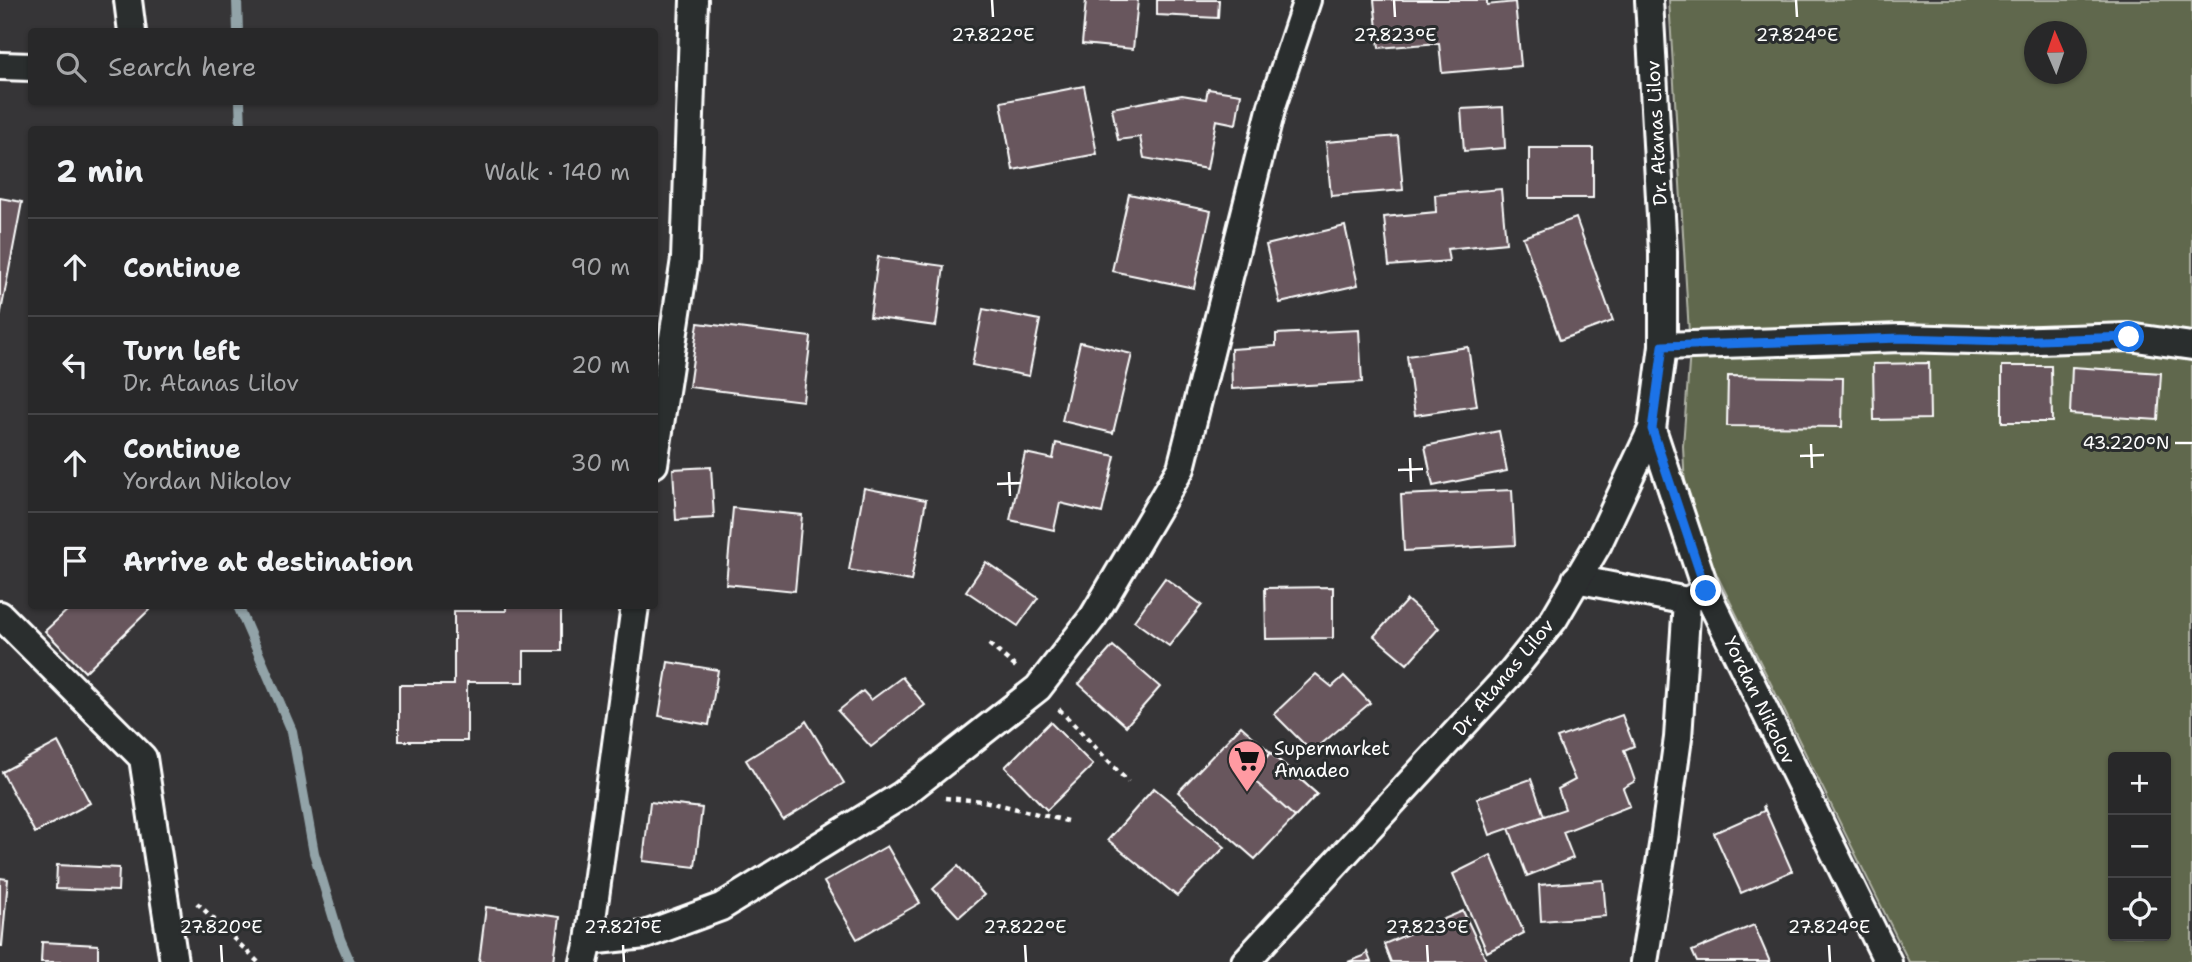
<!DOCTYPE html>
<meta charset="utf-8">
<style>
body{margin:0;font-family:"Shantell Sans",sans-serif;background:#303031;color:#f1f3f6}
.controls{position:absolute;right:21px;bottom:21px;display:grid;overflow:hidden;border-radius:7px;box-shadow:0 2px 5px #0004}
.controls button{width:63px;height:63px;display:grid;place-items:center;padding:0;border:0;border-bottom:2px solid #444446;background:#282829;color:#f1f3f6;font:35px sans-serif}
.compass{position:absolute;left:2024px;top:21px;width:63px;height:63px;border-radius:50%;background:#282829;box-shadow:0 2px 5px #0004;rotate:358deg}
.stop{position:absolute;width:21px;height:21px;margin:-16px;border:5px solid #1a73e8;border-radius:50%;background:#fff}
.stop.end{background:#1a73e8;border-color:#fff;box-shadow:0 2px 7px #0008}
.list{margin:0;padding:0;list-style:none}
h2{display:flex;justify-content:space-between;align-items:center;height:91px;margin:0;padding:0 28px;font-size:30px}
h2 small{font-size:23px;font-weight:400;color:#a5a6a8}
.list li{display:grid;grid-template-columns:46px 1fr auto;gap:21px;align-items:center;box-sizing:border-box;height:98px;padding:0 28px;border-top:2px solid #444446}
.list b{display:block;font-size:26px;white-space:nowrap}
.list p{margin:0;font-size:23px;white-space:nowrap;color:#a5a6a8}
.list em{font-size:23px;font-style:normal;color:#a5a6a8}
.icon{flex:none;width:38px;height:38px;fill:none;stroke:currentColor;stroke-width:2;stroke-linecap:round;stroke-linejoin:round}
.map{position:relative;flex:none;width:2192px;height:962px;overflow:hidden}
.search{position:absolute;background:#282829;box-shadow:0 2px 5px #0004;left:28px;top:28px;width:630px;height:77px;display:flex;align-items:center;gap:18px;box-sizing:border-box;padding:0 24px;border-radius:7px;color:#a5a6a8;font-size:26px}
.panel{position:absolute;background:#282829;box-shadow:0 2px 5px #0004;left:28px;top:126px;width:630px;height:483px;border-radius:7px}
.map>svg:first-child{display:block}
.green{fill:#61674d;stroke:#b0b3a6;stroke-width:2;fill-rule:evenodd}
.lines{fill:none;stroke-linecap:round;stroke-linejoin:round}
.stream{stroke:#92a3a8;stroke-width:10}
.building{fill:#68565d;stroke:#fff;stroke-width:2}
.street-casing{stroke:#fff;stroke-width:32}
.path{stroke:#fff;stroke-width:4.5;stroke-dasharray:5 5;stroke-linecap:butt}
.street{stroke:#2a2d2e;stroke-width:26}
.route{stroke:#1a73e8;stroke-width:9}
.ticks{fill:none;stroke:#fff;stroke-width:2.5}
.labels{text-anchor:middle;stroke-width:6;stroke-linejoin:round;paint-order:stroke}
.street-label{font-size:19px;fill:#fff;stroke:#2a2d2e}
.poi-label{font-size:19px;fill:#fff;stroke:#2a2d2e;text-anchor:start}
.ticks-label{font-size:18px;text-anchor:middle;fill:#fff;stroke:#2a2d2e;stroke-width:6;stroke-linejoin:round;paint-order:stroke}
</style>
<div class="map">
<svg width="2192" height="962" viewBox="0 0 2192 962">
<rect width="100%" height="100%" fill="#363537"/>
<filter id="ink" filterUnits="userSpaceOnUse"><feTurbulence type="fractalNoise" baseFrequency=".0143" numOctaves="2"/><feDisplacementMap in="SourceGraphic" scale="14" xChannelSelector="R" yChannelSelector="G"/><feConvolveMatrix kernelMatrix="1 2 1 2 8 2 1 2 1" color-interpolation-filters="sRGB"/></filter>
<g filter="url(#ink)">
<path class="green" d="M1669,0H2192V962H1909L1698,537L1685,490L1683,446L1690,350ZM2035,32H2076V74H2035ZM2113,757H2166V936H2113Z"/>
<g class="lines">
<g class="stream">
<path d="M237,0L238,32"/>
<path d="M240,102L241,130"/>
<path d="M238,606L292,731L314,853L340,939L350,962"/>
</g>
</g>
<g class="building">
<path d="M1086,0H1138L1133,49L1082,44Z"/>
<path d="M1157,0H1219L1218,18L1157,15Z"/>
<path d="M1374,0H1487V5L1515,2L1521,66L1442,73L1439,43L1379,48Z"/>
<path d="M1084,86L1097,154L1013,170L1001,102Z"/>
<path d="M1208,89L1241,94L1236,124L1216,120L1207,169L1144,158L1140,137L1118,140L1112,108L1182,95L1206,99Z"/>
<path d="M1503,107L1505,148L1464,151L1461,109Z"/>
<path d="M1398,136L1403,190L1331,196L1326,142Z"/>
<rect x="1529" y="148" width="64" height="50"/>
<path d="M1501,189L1506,243L1447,249L1449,261L1389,266L1384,217L1436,212L1435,195Z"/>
<path d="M1129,194L1211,211L1194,288L1112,271Z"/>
<path d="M0,198L22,202L0,317Z"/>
<path d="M1576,218L1613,321L1560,340L1523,237Z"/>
<path d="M1345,226L1358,285L1280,303L1266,245Z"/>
<path d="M878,257L944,266L936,326L870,317Z"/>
<path d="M983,309L1040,320L1029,376L972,365Z"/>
<path d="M698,323L811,337L803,401L689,387Z"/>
<path d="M1359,330L1362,382L1232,389L1231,349L1276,346V334Z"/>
<path d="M1080,342L1132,354L1113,433L1062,421Z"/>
<path d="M1468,347L1477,406L1415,415L1407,356Z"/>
<path d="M1929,363L1930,419L1874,420L1873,364Z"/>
<path d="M2002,366H2051L2052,422H2002Z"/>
<path d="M2072,367L2161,373L2158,420L2070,414Z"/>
<path d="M1728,376L1843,378L1842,427L1727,426Z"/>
<path d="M1499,431L1507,471L1433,486L1425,446Z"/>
<path d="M1056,443L1115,456L1102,513L1060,503L1054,530L1010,520L1025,453L1053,459Z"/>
<path d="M711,467L714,518L676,520L673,469Z"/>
<path d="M864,488L926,500L911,581L849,570Z"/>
<path d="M1512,490L1515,545L1404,551L1401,495Z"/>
<path d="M733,508L802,515L795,591L726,584Z"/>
<path d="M986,562L1038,598L1018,626L966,591Z"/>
<path d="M1165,578L1202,605L1169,646L1134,621Z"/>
<path d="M1333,587V638L1266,639L1265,588Z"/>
<path d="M1407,600L1439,628L1407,664L1374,636Z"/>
<path d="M72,606H146L150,609L85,672L45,631Z"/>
<path d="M506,606H561V651H524V682H467V741H399V685H454V611H506Z"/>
<path d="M1113,646L1160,687L1126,726L1079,684Z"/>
<path d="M668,662L718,670L709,725L659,716Z"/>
<path d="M1316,674L1332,687L1344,676L1370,703L1312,752L1274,714Z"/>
<path d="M902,677L925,705L871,747L838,711L863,691L871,700Z"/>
<path d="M1622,715L1634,746L1624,750L1635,781L1623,788L1630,806L1563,832L1573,858L1527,876L1509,828L1565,809L1558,789L1575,780L1557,738Z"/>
<path d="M806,721L844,783L783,820L746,760L801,726Z"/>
<path d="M1050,722L1093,765L1047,810L1005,767Z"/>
<path d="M1241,726L1317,794L1255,859L1178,792Z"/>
<path d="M58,742L90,803L35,833L2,772Z"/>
<path d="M1270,753L1317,794L1295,817L1250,777Z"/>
<path d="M1531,779L1544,816L1490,835L1477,798Z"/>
<path d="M1154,788L1225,847L1177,896L1108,840Z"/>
<path d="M650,802L702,808L695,867L643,861Z"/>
<path d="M1763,805L1792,871L1741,893L1714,833L1764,811Z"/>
<path d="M887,846L920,903L857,939L824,882Z"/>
<path d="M1491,855L1524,933L1487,952L1453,874Z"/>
<path d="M57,865L119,868L118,891L56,889Z"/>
<path d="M958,866L984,895L959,917L933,889Z"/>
<path d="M0,878L8,879L2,946H0Z"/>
<path d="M1603,880L1606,916L1541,921L1539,885Z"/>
<path d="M486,907L560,917L554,962H479Z"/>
<path d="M1463,911L1487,962H1391L1384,944Z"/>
<path d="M1754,925L1770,962H1697L1692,951Z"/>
<path d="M42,942L98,945V962H41Z"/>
<path d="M1367,952L1371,962H1348L1364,956Z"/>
</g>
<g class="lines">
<g class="street-casing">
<g id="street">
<path d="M128,0L132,32"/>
<path d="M0,66L32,67"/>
<path d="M1663,346L1901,338L2008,341L2129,337L2192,346"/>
<path d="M1652,429L1706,591L1888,962"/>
<path d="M654,464L685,259L694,0"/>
<path d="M1576,579L1687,601L1700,594"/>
<path d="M0,615L143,758L174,962"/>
<path d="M589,941L645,935L721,907L902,795L1038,688L1093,617L1181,468L1272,106L1307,0"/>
<path d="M584,962L589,941L635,606"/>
<path d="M1245,962L1510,674L1554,619L1598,544L1652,429L1663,346V252L1649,0"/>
<path d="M1644,962L1664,839L1678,738L1687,601"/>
</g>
</g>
<g class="path">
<path d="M989,644L1018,669"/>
<path d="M1059,709L1128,782"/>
<path d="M945,798L984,801L1067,821"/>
<path d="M197,903L258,962"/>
</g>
<use href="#street" class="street"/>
</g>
</g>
<g class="lines" filter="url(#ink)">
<path class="route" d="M1706,591L1652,429L1663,346L1901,338L2008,341L2129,337"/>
</g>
<path class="ticks" d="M992,0L993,17M1394,0L1395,17M1796,0L1797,17M2175,443H2192M1811,444L1812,468M1800,456L1824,455M1410,458L1411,482M1398,470L1423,469M1009,472L1010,496M997,484L1021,483M221,945L222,962M623,945L624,962M1025,945L1026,962M1427,945L1428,962M1829,945L1830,962"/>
<defs>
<g id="supermarket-pin" transform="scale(2.0125)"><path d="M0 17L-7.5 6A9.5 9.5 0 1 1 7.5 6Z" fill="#ff9aa2" stroke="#2a2d2e"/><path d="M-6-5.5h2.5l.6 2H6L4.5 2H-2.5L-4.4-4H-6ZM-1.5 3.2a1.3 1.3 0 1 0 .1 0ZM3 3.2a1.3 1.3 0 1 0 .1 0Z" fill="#111"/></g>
</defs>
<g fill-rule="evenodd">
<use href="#supermarket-pin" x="1247" y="759"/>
</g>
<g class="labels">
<g class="street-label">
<text transform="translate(1656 133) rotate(-93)" y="7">Dr. Atanas Lilov</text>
<text transform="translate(1503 677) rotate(-50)" y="7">Dr. Atanas Lilov</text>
<text transform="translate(1760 700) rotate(64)" y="7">Yordan Nikolov</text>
</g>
<g class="poi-label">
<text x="1274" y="755">Supermarket<tspan x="1274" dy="22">Amadeo</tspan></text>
</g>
</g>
<g class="ticks-label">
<text x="993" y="41">27.822°E</text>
<text x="1395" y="41">27.823°E</text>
<text x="1797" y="41">27.824°E</text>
<text x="2126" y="449">43.220°N</text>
<text x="221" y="933">27.820°E</text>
<text x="623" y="933">27.821°E</text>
<text x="1025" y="933">27.822°E</text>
<text x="1427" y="933">27.823°E</text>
<text x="1829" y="933">27.824°E</text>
</g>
</svg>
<div class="controls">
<button>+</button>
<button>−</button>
<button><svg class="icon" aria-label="locate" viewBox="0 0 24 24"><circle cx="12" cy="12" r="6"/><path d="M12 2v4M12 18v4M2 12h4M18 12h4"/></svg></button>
</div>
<svg class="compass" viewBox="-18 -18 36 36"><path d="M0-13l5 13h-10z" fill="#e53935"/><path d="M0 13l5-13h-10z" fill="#a5a6a8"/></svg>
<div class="stop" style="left:2129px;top:337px"></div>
<div class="stop end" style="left:1706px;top:591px"></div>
<div class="search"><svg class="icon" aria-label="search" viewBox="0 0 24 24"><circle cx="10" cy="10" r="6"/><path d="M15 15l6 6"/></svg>Search here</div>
<section class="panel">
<h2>2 min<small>Walk · 140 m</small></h2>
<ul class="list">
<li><svg class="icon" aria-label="ahead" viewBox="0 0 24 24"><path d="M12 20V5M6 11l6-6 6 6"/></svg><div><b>Continue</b></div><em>90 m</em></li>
<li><svg class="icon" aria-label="left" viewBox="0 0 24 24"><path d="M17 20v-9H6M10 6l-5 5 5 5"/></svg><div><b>Turn left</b><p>Dr. Atanas Lilov</p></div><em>20 m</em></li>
<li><svg class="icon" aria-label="ahead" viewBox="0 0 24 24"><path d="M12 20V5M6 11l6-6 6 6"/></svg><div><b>Continue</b><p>Yordan Nikolov</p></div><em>30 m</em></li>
<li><svg class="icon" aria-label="arrive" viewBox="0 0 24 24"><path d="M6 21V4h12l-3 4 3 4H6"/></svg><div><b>Arrive at destination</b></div></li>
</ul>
</section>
</div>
